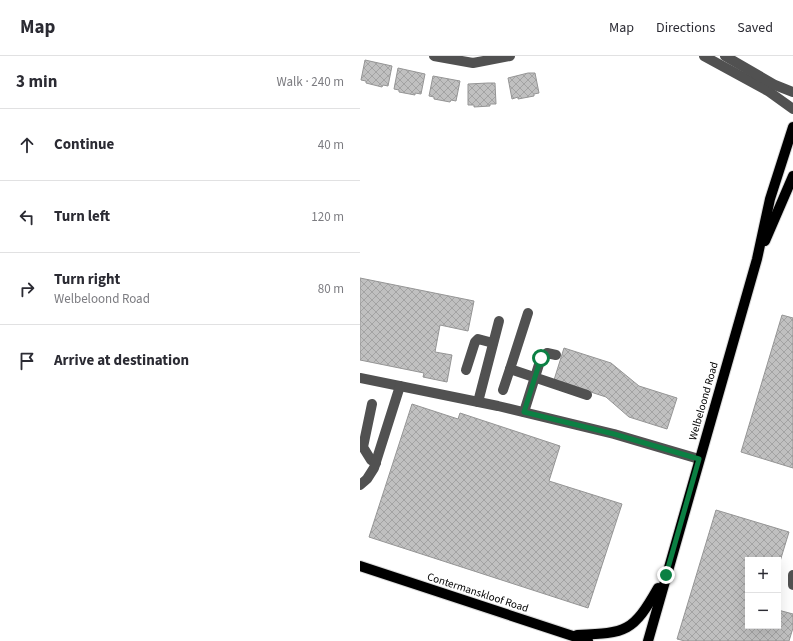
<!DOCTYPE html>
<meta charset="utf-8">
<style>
body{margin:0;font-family:"Source Sans 3",sans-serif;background:#f7f7f7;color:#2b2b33}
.controls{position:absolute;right:12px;bottom:12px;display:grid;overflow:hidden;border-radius:0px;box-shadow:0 4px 16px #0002}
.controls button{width:36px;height:36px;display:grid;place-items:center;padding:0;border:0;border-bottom:1px solid #e1e1e2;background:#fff;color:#2b2b33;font:20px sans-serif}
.stop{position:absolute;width:12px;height:12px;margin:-9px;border:3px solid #0b8043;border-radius:50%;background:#fff}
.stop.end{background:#0b8043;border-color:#fff;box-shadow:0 1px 4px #0008}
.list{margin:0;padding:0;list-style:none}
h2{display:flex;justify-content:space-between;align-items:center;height:52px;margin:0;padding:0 16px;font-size:17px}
h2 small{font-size:13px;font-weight:400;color:#7c7c81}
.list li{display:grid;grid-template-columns:26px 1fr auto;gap:12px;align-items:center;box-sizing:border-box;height:72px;padding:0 16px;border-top:1px solid #e1e1e2}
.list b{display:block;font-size:15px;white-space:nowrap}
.list p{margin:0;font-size:13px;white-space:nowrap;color:#7c7c81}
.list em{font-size:13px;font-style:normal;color:#7c7c81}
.icon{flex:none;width:22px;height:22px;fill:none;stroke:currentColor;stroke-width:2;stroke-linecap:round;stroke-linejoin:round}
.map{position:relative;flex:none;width:433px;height:585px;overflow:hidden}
header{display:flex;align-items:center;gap:24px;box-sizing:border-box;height:56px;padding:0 20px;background:#fff;border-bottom:1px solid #e1e1e2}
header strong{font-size:19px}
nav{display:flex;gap:22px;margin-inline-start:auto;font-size:14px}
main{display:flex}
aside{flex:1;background:#fff}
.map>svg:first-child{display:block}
.building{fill:url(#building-cross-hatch);stroke:#959595}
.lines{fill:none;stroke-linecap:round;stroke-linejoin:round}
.major-casing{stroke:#dbdbdb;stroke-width:12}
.minor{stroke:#515151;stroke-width:10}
.major{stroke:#000;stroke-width:10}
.route{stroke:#0b8043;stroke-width:5}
.labels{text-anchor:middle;stroke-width:3;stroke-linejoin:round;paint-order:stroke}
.street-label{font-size:11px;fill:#000;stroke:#fff}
</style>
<header>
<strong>Map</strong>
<nav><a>Map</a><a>Directions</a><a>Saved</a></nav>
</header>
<main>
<aside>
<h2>3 min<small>Walk · 240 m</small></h2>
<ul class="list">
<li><svg class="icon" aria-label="ahead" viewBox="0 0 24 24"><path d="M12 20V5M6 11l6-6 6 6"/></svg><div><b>Continue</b></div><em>40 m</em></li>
<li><svg class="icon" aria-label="left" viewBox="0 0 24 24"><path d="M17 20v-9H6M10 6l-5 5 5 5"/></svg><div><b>Turn left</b></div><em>120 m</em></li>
<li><svg class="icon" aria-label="right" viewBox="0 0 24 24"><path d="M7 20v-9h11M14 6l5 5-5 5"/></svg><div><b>Turn right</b><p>Welbeloond Road</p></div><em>80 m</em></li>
<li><svg class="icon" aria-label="arrive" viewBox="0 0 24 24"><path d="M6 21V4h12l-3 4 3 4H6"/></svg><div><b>Arrive at destination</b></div></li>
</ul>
</aside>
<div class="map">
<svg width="433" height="585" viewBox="0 0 433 585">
<defs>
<pattern id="building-cross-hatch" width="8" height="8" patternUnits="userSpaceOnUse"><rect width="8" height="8" fill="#c0c0c0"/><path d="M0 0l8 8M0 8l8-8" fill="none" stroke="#a3a3a3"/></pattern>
</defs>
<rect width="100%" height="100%" fill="#fff"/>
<g class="building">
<path d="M5,4L32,10L28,30L23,29L22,31L6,27V25L1,24Z"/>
<path d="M38,12L65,18L61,38L55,37V39L39,36V34L34,33Z"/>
<path d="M168,17H175L179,37L174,38V40L158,43V41L152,43L148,22Z"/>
<path d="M73,20L100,25L96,45L91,44L90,46L74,43V41L69,40Z"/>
<path d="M128,27H135L136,48H130V50L114,51V49H108V28Z"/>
<path d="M0,222L114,245L108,275L80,269L75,296L92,299L87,326L63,321L64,317L0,304Z"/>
<path d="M422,259L433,262V412L381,396Z"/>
<path d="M204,292L251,307L279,330L317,342L307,373L269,361L246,341L194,324Z"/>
<path d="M52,348L98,363L100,357L200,390L189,425L262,448L228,552L9,481Z"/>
<path d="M356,454L429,476L418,512V504H388V570H418V554L433,558V572L429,585H325L317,583Z"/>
</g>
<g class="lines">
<g class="major-casing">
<g id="major">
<path d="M405,185L433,120"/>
<path d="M0,510L228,585"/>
<path d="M217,579C267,577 273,576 298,532"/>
<path d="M288,585L397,203L410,143L433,71"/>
</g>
</g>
<g class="minor">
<path d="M74,0L113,7L150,0"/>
<path d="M344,0L408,35L433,53"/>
<path d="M365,0L415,29L433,36"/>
<path d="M168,257L150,313L227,339"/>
<path d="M106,314L115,286L118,283L133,287"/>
<path d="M0,322L138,350L254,378L339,403"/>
<path d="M143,334L150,313"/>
<path d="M118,346L139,265"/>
<path d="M12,348L3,391L11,404L16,407"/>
<path d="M164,356L181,302L187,297L196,299"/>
<path d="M0,429L7,423L14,412L40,330"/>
<path d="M433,519V529"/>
</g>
<use href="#major" class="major"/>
</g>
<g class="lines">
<path class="route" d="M181,302L164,356L254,378L339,403L306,519"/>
</g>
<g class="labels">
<g class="street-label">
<text transform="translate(343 345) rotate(-74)" y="4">Welbeloond Road</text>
<text transform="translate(118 536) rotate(18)" y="4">Contermanskloof Road</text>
</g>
</g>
</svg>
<div class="controls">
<button>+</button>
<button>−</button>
</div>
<div class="stop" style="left:181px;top:302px"></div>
<div class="stop end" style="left:306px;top:519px"></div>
</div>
</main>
